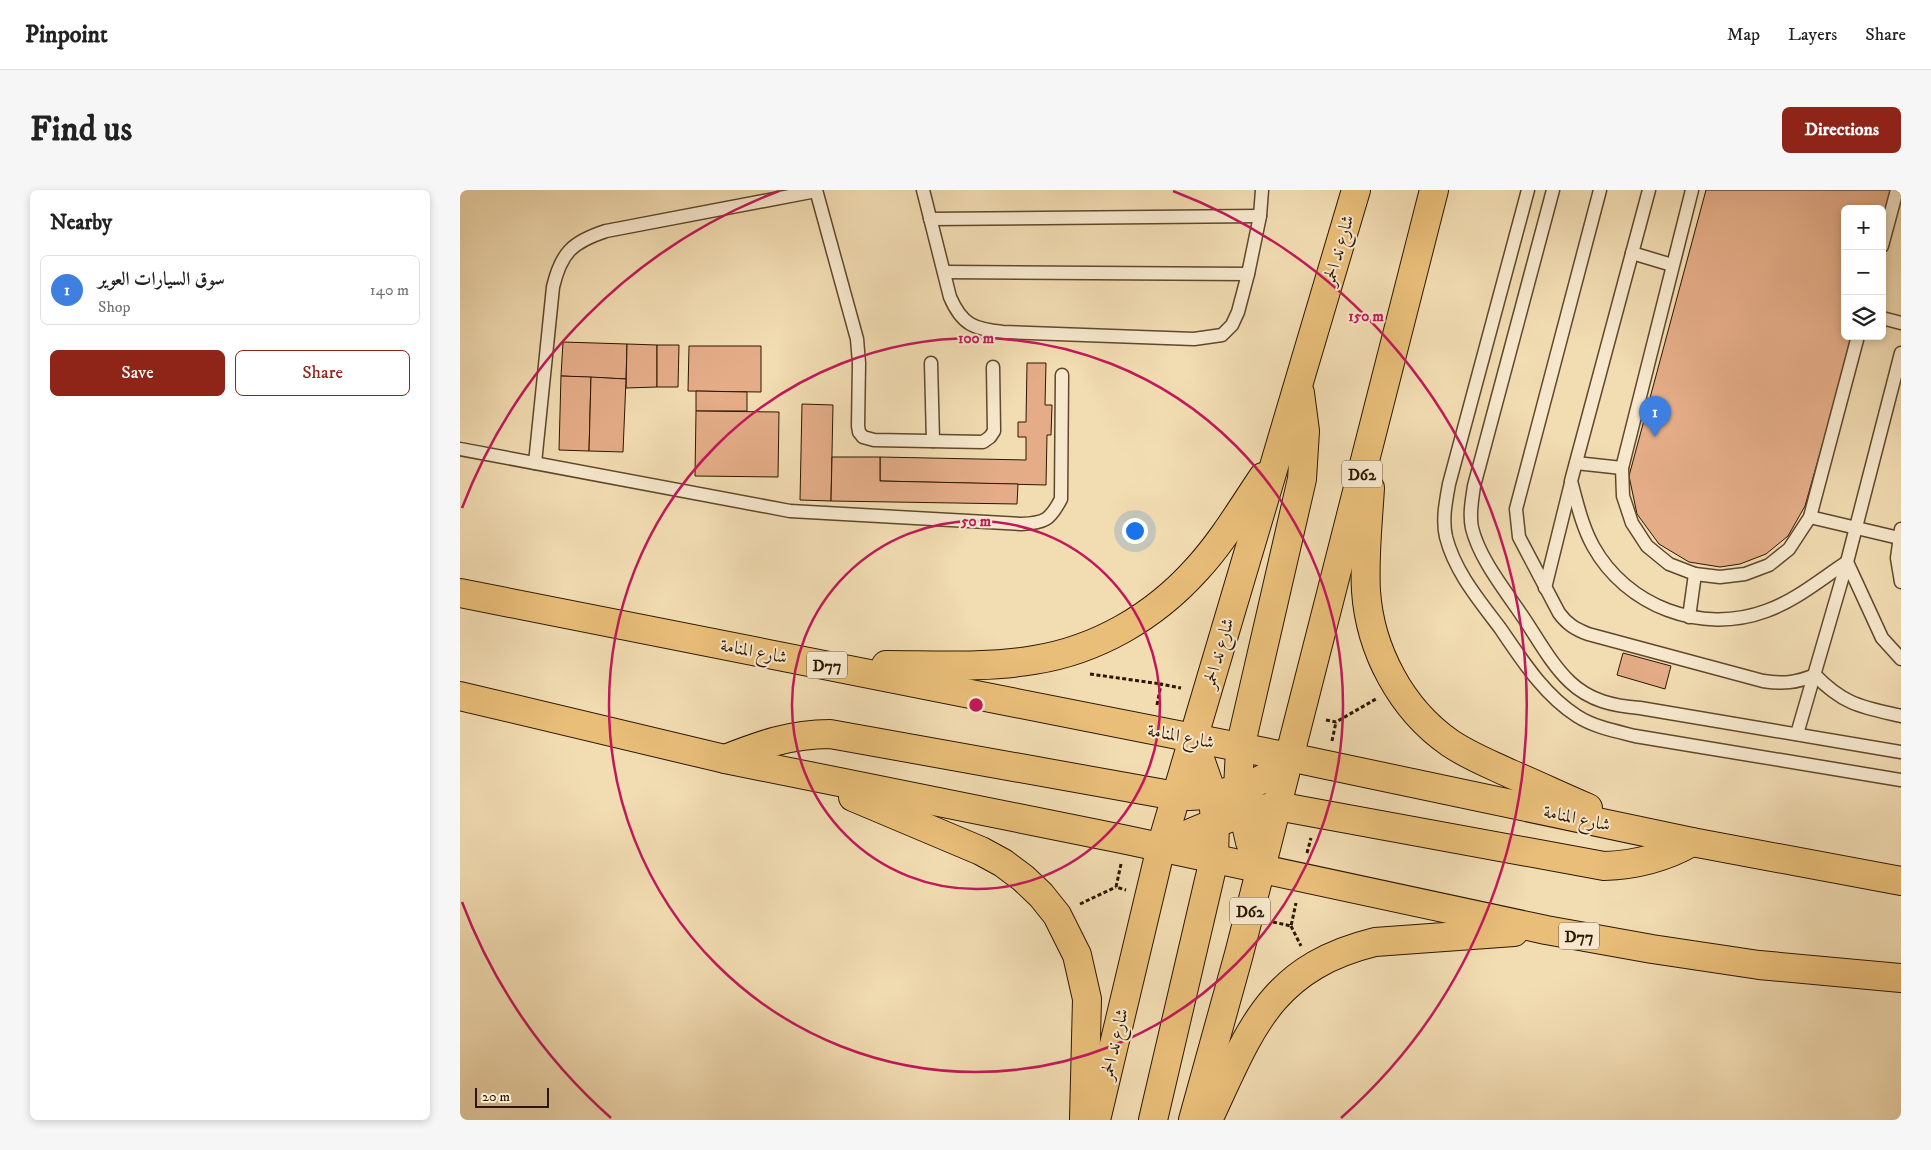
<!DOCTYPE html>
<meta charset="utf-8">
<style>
body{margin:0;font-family:"IM FELL DW Pica",Amiri,serif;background:#f6f6f6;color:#222}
.controls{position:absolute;right:15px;top:15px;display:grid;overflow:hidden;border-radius:8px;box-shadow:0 2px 8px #0003}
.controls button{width:45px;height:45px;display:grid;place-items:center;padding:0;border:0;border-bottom:1px solid #e0e0e0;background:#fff;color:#222;font:25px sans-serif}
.scale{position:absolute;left:15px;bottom:12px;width:74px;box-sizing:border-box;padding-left:5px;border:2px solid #2d1600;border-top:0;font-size:14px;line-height:18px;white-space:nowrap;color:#2d1600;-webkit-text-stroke:4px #f7e8cd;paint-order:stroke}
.you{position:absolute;left:674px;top:340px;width:18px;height:18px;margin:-12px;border:4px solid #fff;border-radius:50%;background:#1a73e8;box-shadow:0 0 0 8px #1a73e833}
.badge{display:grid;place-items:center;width:32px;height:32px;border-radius:50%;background:#8f2418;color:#fff;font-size:16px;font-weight:700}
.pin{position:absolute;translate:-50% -41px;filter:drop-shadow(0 1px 2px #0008)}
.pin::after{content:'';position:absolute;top:26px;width:18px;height:15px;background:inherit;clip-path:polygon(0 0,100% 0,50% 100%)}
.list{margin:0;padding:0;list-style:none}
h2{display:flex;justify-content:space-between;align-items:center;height:65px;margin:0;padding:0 20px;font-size:21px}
h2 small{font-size:16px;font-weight:400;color:#767676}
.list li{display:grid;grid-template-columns:32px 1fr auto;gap:15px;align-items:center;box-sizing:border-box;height:70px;margin:0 10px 10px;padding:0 10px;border:1px solid #e0e0e0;border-radius:8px}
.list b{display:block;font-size:19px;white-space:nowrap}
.list p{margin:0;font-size:16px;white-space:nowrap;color:#767676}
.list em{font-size:16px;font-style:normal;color:#767676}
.actions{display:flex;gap:10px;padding:15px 20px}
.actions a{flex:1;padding:11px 0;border:1px solid #8f2418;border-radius:8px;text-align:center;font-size:18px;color:#8f2418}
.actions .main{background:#8f2418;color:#fff}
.icon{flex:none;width:28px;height:28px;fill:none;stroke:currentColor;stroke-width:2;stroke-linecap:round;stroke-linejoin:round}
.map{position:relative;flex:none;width:1441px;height:930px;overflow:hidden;border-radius:8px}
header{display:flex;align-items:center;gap:30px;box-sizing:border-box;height:70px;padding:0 25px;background:#fff;border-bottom:1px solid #e0e0e0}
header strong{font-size:24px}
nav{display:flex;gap:28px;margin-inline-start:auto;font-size:18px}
.intro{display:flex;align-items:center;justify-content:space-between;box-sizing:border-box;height:120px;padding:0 30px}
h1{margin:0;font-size:35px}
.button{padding:12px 22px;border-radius:8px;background:#8f2418;color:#fff;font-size:18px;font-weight:700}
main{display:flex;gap:30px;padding:0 30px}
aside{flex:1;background:#fff;border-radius:8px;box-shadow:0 2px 8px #0003}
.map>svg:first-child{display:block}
.building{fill:#e4ad88;stroke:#2d1600}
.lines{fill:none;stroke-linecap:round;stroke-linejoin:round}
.lane-casing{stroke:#5e482c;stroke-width:15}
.primary-casing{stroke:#2d1600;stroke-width:30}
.path{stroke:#2d1600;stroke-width:3;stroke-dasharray:4 2.5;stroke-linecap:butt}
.lane{stroke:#f7e8cd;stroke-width:12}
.primary{stroke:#e9be79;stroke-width:28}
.ring{fill:none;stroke:#c2185b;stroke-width:2.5}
.labels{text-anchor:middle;stroke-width:4;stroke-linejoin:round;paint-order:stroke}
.shield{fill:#f7e8cd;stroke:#6a553e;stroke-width:1}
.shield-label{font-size:16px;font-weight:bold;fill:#2d1600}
.street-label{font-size:18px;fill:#2d1600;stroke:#f7e8cd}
.centre{fill:#c2185b;stroke:#f7e8cd;stroke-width:2.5}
.ring-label{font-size:15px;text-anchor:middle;font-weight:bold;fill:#c2185b;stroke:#f7e8cd;stroke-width:4;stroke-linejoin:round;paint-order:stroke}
</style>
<header>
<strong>Pinpoint</strong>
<nav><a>Map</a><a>Layers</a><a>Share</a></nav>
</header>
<div class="intro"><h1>Find us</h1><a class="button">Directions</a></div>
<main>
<aside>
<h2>Nearby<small></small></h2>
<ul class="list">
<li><span class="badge" style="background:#3f7fe0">1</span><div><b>سوق السيارات العوير</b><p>Shop</p></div><em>140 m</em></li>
</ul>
<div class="actions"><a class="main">Save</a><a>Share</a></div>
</aside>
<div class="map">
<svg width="1441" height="930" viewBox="0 0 1441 930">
<rect width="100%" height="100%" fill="#f2dcb2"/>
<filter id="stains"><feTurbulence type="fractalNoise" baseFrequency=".004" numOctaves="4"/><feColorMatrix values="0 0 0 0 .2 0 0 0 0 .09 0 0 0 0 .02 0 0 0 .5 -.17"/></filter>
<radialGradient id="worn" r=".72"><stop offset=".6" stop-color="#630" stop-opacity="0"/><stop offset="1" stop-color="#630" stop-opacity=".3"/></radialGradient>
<g class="building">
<path d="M1246,0H1434L1422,43V19H1385V146H1393L1345,316L1328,346L1306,364L1280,374L1260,377L1229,372L1199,354L1177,324L1169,286Z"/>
<path d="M103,152L167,154L166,189L101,186Z"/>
<path d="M167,154L197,155V197L166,198Z"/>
<path d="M197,155H219L218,197H197Z"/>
<path d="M229,156H301V202L228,201Z"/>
<path d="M567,173H586L585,215H592L591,245H587L586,295L420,291V267L566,270V247H558V232H566Z"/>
<path d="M101,186L131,187L129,261L99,260Z"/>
<path d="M131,187L166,189L163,262L129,261Z"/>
<path d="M236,201L287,202V221H236Z"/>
<path d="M342,214L373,215L371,311L340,310Z"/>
<path d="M236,221L319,222L318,287L235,286Z"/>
<path d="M372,267H420V291L558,294L557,314L371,311Z"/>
<path d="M1163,463L1211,476L1205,499L1157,485Z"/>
</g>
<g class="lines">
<g class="lane-casing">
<g id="lane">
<path d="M356,0L397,149L399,173L398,236L399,242L403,247L414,250L523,252L530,247L534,241L533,177"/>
<path d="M463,0L490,107C502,135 514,139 543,142L734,149L762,145L772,135L778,122L788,84L800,26L802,0"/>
<path d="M1068,0L989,294C986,311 982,329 986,347C995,382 1019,410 1040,438C1062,470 1084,505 1117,526C1134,537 1155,541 1175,546L1441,590"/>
<path d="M1093,0L1014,296C1012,310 1009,324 1012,338C1020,371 1049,405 1067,433C1080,453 1093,476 1110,492C1130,511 1154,516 1180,518L1441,562"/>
<path d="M1140,0L1056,319L1059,347L1099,423C1107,434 1115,439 1128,444L1303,491C1323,494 1336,493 1355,485C1384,515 1402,517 1441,526"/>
<path d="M1189,0L1111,291C1117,313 1122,336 1133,356C1166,416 1241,445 1306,421C1335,411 1361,389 1387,372"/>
<path d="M1232,0L1162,278L1163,306L1172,333L1187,356L1209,374L1235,384L1260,387L1285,384L1309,375L1329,359L1350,327L1398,146"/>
<path d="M470,29L800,26"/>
<path d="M1422,56L1437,0"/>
<path d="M1172,63L1212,75"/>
<path d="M484,82L788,84"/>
<path d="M1422,128L1441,133"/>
<path d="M1441,163L1387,372L1422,448L1441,469"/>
<path d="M471,173L473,251"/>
<path d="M0,259L330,321L561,334C585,333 590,330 601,309L602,185"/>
<path d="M75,273L93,97C101,63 112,52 146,41L356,1"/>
<path d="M1116,273L1162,278"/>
<path d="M1350,327L1439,348"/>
<path d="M1441,339L1437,368L1441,392"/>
<path d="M1085,398L1111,293"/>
<path d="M1229,427L1235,384"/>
<path d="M1337,544L1387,372"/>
</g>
</g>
<g class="primary-casing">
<g id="primary">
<path d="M910,298C908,332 904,367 906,401C910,460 941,519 990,553C1009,566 1030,574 1051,584C1077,595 1102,607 1128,618"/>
<path d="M0,403L829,567L1232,652L1441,691"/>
<path d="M426,475C474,475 527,478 574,470C637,460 694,427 737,379C762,352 782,318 803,287"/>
<path d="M0,506L265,569L667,650L1086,740L1192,759L1299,775L1441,788"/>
<path d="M265,569C301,555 330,544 370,544L716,606C748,606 778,604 806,587C814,582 822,574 829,567"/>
<path d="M393,607L521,661L543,673L563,688L581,705L597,725L617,765L627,809L624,929"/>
<path d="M701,657C738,638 776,623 817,616L1144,676C1177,675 1204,668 1232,652"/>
<path d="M801,679L790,652L778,600L780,558L842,289L845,241L840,203"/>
<path d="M636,930L701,657L896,0"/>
<path d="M693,930L754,669L755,632L753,606L733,549"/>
<path d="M733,930L779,764L974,0"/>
<path d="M748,930C790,841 809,778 915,752L1054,742"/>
</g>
</g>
<g class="path">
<path d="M630,484L701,494"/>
<path d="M697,515L701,494L721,498"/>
<path d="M866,530L876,532L916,509"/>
<path d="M872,551L876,532"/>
<path d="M847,663L851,648"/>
<path d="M661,674L656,697L666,700"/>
<path d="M620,714L656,697"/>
<path d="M813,732L831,736L836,713"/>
<path d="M831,736L841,756"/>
</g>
<use href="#lane" class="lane"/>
<use href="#primary" class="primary"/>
</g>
<g class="ring">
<circle cx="516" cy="515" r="184"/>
<circle cx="516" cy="515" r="367"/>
<path d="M151 928A551 551 0 0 1 2 712M2 318A551 551 0 0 1 319 1M713 1A551 551 0 0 1 881 928"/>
</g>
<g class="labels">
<g class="shield">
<rect x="882" y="270.5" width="40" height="27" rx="4"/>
<rect x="347" y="461.5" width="40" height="27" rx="4"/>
<rect x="770" y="707.5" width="40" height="27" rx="4"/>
<rect x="1099" y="732.5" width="40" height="27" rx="4"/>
</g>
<g class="shield-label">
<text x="902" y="290">D62</text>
<text x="367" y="481">D77</text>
<text x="790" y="727">D62</text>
<text x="1119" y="752">D77</text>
</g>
<g class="street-label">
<text transform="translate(878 60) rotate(-74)" y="6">شارع ند الحمر</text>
<text transform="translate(294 461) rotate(11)" y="6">شارع المنامة</text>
<text transform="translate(758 463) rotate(-74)" y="6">شارع ند الحمر</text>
<text transform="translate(721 546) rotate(11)" y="6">شارع المنامة</text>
<text transform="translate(1117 628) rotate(12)" y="6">شارع المنامة</text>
<text transform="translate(654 854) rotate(-77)" y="6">شارع ند الحمر</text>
</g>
</g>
<circle cx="516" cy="515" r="8" class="centre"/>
<g class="ring-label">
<text x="906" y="131">150 m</text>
<text x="516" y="153">100 m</text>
<text x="516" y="336">50 m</text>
</g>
<rect width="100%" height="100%" filter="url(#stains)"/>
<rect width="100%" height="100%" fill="url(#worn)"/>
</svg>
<div class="controls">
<button>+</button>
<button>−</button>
<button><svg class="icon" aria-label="layers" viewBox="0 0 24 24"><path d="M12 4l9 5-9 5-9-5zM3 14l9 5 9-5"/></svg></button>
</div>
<div class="scale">20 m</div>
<div class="you"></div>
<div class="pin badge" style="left:1195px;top:247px;background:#3f7fe0">1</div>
</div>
</main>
